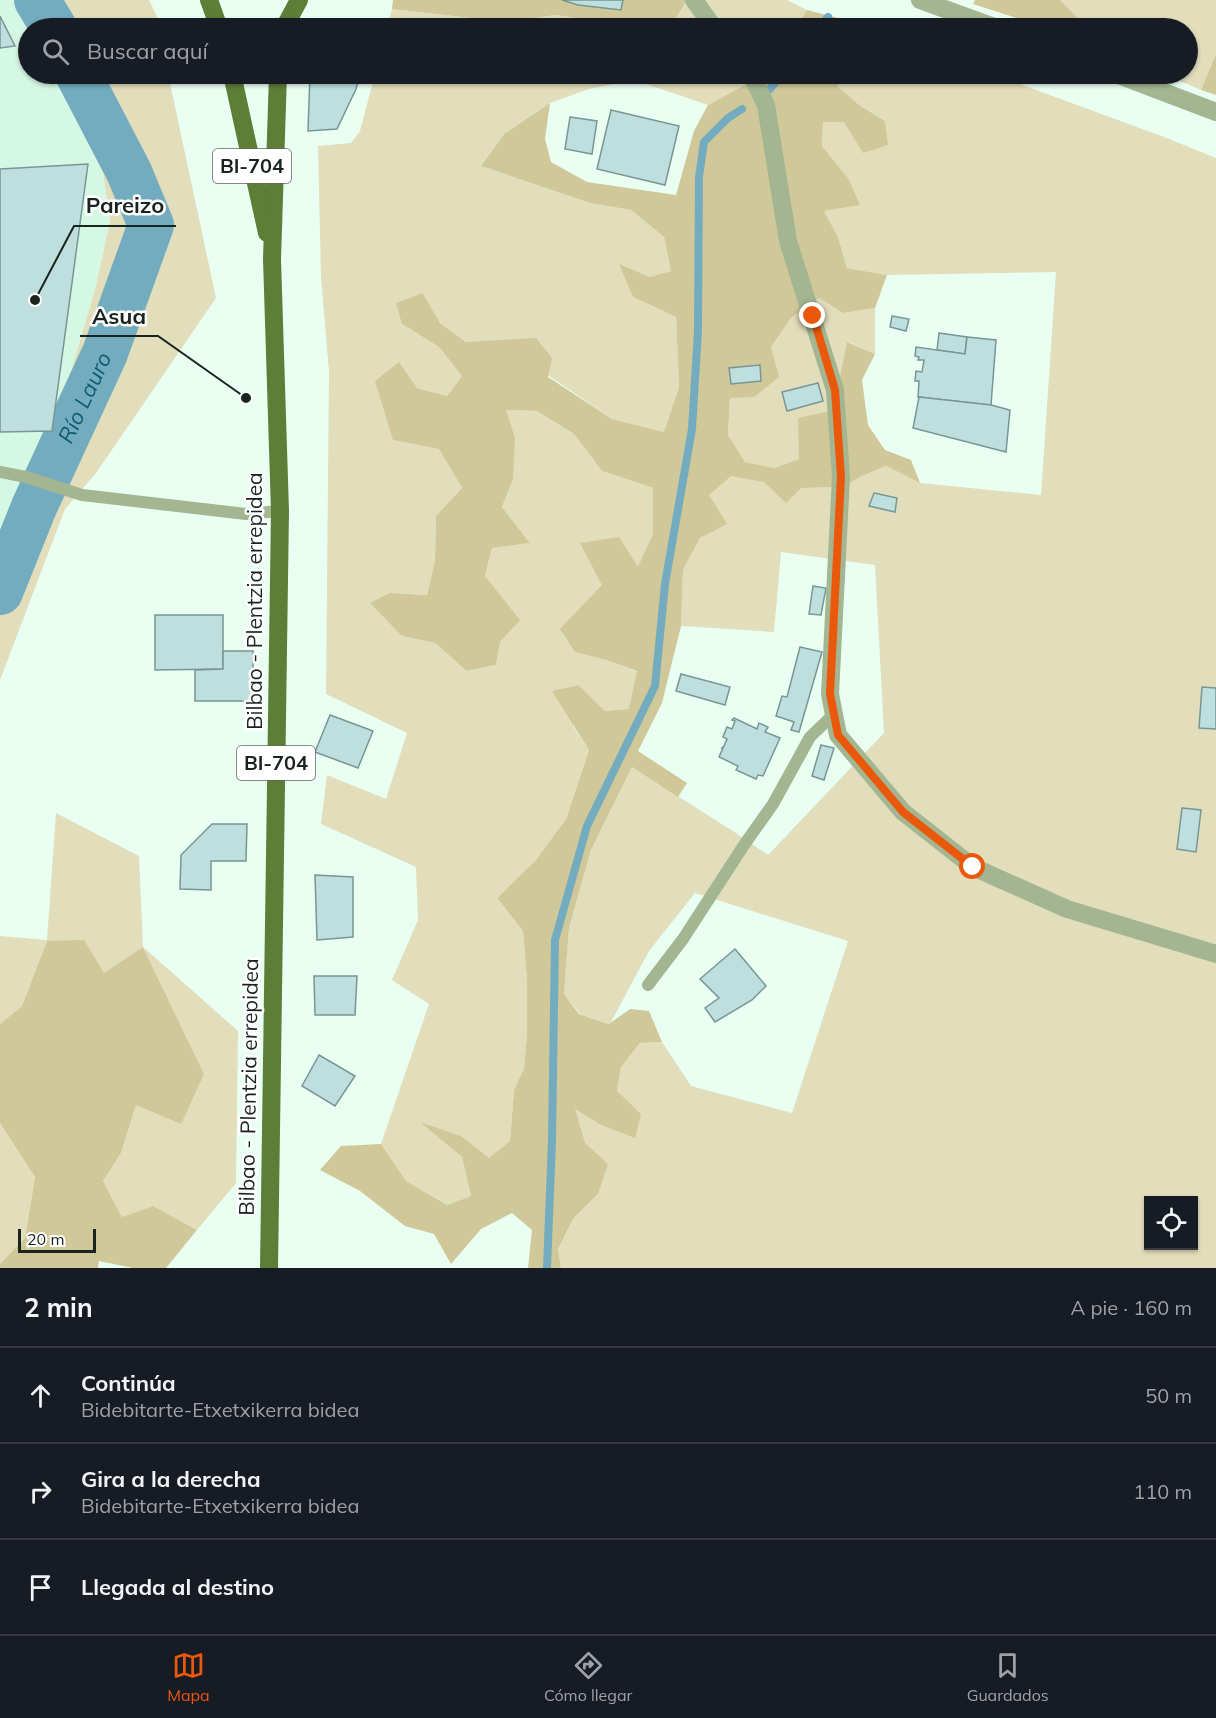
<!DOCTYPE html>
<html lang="es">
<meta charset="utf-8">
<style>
body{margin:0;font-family:Mulish,sans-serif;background:#242831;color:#f1f3f6}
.controls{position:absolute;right:18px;bottom:18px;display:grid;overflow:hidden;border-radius:0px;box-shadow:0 2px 4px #0004}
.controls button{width:54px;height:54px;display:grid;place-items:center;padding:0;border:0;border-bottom:2px solid #363941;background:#171b24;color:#f1f3f6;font:30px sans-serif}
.scale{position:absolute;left:18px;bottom:15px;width:78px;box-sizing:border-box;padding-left:6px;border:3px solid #1a241e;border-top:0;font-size:16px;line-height:21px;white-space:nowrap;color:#1a241e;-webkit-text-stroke:4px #fff;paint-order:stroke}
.stop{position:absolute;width:18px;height:18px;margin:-14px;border:4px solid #ea580c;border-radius:50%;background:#fff}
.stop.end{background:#ea580c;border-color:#fff;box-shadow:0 2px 6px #0008}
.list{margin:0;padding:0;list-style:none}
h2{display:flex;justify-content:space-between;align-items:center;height:78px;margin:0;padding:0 24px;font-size:26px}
h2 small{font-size:20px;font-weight:400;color:#9ea1a6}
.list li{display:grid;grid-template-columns:39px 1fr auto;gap:18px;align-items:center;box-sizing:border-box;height:96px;padding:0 24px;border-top:2px solid #363941}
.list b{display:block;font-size:22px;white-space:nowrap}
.list p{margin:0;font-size:20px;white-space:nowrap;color:#9ea1a6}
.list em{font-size:20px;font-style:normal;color:#9ea1a6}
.icon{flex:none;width:33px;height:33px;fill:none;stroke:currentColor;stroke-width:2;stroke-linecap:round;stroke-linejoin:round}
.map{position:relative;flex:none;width:1216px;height:1268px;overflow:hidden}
.search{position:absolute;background:#171b24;box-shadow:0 2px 4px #0004;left:18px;right:18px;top:18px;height:66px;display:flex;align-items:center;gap:15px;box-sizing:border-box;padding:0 21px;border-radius:33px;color:#9ea1a6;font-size:22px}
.sheet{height:366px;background:#171b24}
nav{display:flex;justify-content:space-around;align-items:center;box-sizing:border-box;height:84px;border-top:2px solid #363941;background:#171b24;font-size:16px;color:#9ea1a6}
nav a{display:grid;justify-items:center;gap:3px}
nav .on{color:#ea580c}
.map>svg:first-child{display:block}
.built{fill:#d5f8e4}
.green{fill:#e2ddbb;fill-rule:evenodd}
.forest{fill:#d0c898}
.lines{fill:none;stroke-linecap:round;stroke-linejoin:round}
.stream{stroke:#74acbf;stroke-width:8}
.river{stroke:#74acbf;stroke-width:46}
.building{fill:#bedfdd;stroke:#779694;stroke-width:1.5}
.service{stroke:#a3b691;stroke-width:12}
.minor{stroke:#a3b691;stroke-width:18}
.primary{stroke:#5c7e37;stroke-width:18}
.route{stroke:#ea580c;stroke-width:8}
.labels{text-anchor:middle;stroke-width:5;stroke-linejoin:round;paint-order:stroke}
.shield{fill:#fff;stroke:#5f6662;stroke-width:1.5}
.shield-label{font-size:20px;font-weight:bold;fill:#1a241e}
.street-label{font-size:21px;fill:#1a241e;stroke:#fff}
.water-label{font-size:22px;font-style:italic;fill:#0f5b6f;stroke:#fff}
.leader{fill:none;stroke:#1a241e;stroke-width:2}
.callout-dot{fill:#1a241e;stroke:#fff;stroke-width:2}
.callout-label{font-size:22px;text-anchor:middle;font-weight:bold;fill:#1a241e;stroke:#fff;stroke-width:5;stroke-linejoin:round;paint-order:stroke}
</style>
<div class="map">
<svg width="1216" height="1268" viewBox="0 0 1216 1268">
<rect width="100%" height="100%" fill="#e9fff2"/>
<path class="built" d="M0,0H16L30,28H28V74H53L103,172L110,221L96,286L53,433L22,503L0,560Z"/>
<g class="green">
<path d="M16,0H149L156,14L159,28H30Z"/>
<path d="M687,0H787L807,10L796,28H670Z"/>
<path d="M1060,0H1216V54L1201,90L1163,74H1188V28H1081L1080,20Z"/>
<path d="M392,9L505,22L556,15L640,28H387Z"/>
<path d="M53,74H168L216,298L96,473L65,509L0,680V560L22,503L53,433L96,286L110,221L103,172Z"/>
<path d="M375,74H765L708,105L634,80L589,89L550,103L504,134L481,166L590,203L631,210L664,237L671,271L650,277L620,265L633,297L676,317L679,387L664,432L612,419L498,341L466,342L440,323L423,293L402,324L439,347L462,376L447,396L417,388L393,440L439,449L462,488L436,516L435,561L427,595L390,593L402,636L435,643L468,671L496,665L500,642L519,620L485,577L492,548L530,543L502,507L513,479L506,410L537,411L574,434L602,471L653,488V534L639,567L603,585L575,652L606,660L638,672L630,709L605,711L579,685L573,726L589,750L566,819L535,861L497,898L523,931L527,981V1034L524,1068L514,1090L510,1141L489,1159L461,1136L422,1123L462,1157L471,1196L447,1205L406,1181L381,1144L429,1004L392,980L418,920L416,867L321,824L327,775L386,799L407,733L326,694L329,372L321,277L318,146L351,143L360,131Z"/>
<path d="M853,74H993L1164,137L1216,158V1268H561L558,1251L573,1219L598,1194L574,1108L599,1124L617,1091L621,1067L640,1043L662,1042L691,1086L792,1113L848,941L695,893L649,951L610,1024L580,1014L564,994L569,928L591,850L632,767L739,835L768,855L884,733L875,565L781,552L774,632L681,626L683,570L700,538L709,495L731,475L800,488L843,487L860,477L886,466L920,483L1041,495L1056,272L887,275L847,268L838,237L824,211L859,205L848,178L822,146L823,122L885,121L859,105L836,86ZM1148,1200H1194V1246H1148Z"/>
<path d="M819,298L843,313L875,308V354L848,342L839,409L799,459L774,468L744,462L728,435L730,398L771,347L791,318Z"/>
<path d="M56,813L139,856L143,947L238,1031L236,1183L197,1230L153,1206L122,1217L103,1181L121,1153L136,1105L204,1074L143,947L104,974L47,941L22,1006L0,1024V936L47,940Z"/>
<path d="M0,1123L35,1177L25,1238L0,1264Z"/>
</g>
<g class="forest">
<path d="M393,0H687L670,28H640L556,15L505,22L392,9Z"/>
<path d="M975,0H1060L1080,20L1081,28H1047L973,4Z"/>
<path d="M807,10L854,22L855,28H796Z"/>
<path d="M1216,54V95L1201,90Z"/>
<path d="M765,74H853L837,86L859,105L885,121L888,145L863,153L844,122H823L822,146L848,178L860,205L824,211L838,237L847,268L887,275L875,308L843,313L819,298L791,318L771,347L779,377L754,397L730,398L728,435L745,462L774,468L799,459L798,418L839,409L840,377L847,342L875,354L862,380L868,425L885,450L911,460L920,483L886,466L860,477L843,487L801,488L786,503L764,482L731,476L709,495L727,524L700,538L683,570L681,626L662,703L638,751L687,783L678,797L632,767L591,850L569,928L564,994L579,1014L609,1024L630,1009L649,1011L662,1042L640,1043L621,1067L617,1091L641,1114L635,1138L599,1124L575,1109L585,1143L608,1164L598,1194L573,1219L558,1250L561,1268H528L532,1230L512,1213L481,1229L451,1264L434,1234L405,1226L360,1191L320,1170L341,1146L381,1144L406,1181L447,1205L471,1196L462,1157L420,1122L461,1136L489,1158L510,1141L514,1090L524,1068L527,1034V981L523,931L497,898L535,861L566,819L589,750L552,691L579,685L605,711L629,709L637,671L606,660L575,652L560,629L602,585L580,543L619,537L638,567L653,534V488L602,471L574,434L537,411L506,410L515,438L513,479L502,507L530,543L492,548L485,576L520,620L500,642L496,665L467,671L435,643L402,636L370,603L390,593L427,595L435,561L436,516L462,488L439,449L393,440L375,381L399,362L417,388L447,396L462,376L439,347L402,324L396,303L423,293L440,323L466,342L536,338L552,358L548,377L612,419L664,432L679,387L676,317L633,297L619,264L650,277L671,271L664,237L631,210L590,203L481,166L504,134L550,103L545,139L551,162L587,182L676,195L694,131L708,105Z"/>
<path d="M84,940L104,973L143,947L204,1074L181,1124L136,1105L121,1153L103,1181L122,1217L153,1206L197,1230L166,1268H133L99,1261L98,1268H0V1264L25,1238L35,1177L0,1123V1024L22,1006L47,941Z"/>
</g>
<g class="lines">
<g class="stream">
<path d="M818,28L828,17"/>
<path d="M770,89L782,74"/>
<path d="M547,1268L552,1141L555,940L587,826L655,686L665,584L692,429L698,331L699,177L704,142L728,118L742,109"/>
</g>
<g class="river">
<path d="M37,0L54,28"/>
<path id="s1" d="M0,592L34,507L105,353L151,225L129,172L78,74"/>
</g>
</g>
<g class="building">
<path d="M562,0H623L621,10L578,5Z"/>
<path d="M0,16L15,46L0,48Z"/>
<path d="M310,74H367L366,77H359L356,89L337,129L308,131Z"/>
<path d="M611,110L679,126L665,185L597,169Z"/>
<path d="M570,117L597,121L592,154L565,149Z"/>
<path d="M88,164L52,431L0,432V169Z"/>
<path d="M892,316L909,319L906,331L890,327Z"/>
<path d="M939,333L967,337L965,354L937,350Z"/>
<path d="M967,337L996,340L991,405L918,397L919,381H915L916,371L922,372L924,360H918L919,357L915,356L916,347L965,354Z"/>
<path d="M760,365L761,381L731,384L729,368Z"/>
<path d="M818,383L823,401L787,411L782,392Z"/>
<path d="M919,397L991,405L1010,410L1006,452L913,428Z"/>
<path d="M874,493L897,498L895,512L869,506Z"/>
<path d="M813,586L826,588L821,615L809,614Z"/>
<path d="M155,615H223V669L155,670Z"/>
<path d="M800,647L822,652L799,732L791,730L794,722L776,716L782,696L787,697Z"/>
<path d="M223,651H253V701H195V670L223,669Z"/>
<path d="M681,674L730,687L725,705L676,691Z"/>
<path d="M1202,687L1216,688V729L1199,728Z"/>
<path d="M330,715L373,731L358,768L315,752Z"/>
<path d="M734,718L757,729L759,723L768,727L765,732L780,738L763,776L758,775L756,779L736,770L738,766L719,757L723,748H722L724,746L727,739L723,737L727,727L732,729L735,721L732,720Z"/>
<path d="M821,745L834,748L824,780L812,776Z"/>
<path d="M1182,808L1201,810L1196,852L1177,849Z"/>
<path d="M212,824H247L246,861H211V890L180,889L181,855Z"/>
<path d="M315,875L353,877V937L317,940Z"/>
<path d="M735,949L766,986L752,1000L715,1022L705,1008L719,998L700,979Z"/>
<path d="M314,976H357L355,1015H315Z"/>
<path d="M319,1055L355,1076L335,1106L302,1086Z"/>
</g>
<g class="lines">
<g class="service">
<path d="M0,472L26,477L82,495L246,514L280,511"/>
<path d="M648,985L683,939L744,845L773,804L810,737L834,714"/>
</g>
<g class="minor">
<path d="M694,0L714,28"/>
<path d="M920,0L997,28"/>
<path d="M751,74L766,105L788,241L835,390L841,477L830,694L838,735L903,812L973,867L1067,909L1216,954"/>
<path d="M1116,74L1216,112"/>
</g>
<g class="primary">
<path d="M209,0L219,28"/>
<path d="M284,28L299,0"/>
<path d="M232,74L267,233"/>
<path d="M269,1268L280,511L272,259L278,74"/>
</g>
</g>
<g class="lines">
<path class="route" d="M813,316L835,390L841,477L830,694L838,735L903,812L973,867"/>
</g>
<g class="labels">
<g class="shield">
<rect x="213" y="149" width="78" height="34" rx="4.5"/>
<rect x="237" y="746" width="78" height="34" rx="4.5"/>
</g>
<g class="shield-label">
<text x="252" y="173">BI-704</text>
<text x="276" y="770">BI-704</text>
</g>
<g class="street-label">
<text transform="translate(255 601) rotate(-90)" y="7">Bilbao - Plentzia errepidea</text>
<text transform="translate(249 1087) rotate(-89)" y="7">Bilbao - Plentzia errepidea</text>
</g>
<g class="water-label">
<text dy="8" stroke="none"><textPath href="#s1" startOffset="212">Río Lauro</textPath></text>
</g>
</g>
<path class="leader" d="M35 300L74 226H176M246 398L158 336H80"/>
<g class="callout-dot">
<circle cx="35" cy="300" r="6"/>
<circle cx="246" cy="398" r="6"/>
</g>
<g class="callout-label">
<text x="125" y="213">Pareizo</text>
<text x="119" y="324">Asua</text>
</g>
</svg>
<div class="controls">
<button><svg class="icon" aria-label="locate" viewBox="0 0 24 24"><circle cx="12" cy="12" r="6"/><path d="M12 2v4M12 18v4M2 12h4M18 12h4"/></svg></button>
</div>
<div class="scale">20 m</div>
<div class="stop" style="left:973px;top:867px"></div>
<div class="stop end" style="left:813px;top:316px"></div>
<div class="search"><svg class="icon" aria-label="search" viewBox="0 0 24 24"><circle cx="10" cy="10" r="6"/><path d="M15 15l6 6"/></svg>Buscar aquí</div>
</div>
<section class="sheet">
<h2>2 min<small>A pie · 160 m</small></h2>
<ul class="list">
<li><svg class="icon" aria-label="ahead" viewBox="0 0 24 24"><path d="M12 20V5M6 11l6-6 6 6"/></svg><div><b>Continúa</b><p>Bidebitarte-Etxetxikerra bidea</p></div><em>50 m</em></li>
<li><svg class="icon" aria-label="right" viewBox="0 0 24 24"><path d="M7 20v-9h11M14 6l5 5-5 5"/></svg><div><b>Gira a la derecha</b><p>Bidebitarte-Etxetxikerra bidea</p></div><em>110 m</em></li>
<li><svg class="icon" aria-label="arrive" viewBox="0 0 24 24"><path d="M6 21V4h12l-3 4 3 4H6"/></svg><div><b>Llegada al destino</b></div></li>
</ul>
</section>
<nav>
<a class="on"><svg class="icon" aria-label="map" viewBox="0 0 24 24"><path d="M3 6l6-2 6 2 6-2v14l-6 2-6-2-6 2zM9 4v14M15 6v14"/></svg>Mapa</a>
<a><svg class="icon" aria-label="directions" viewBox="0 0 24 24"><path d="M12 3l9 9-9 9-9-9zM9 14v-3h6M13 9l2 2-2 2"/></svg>Cómo llegar</a>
<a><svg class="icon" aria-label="saved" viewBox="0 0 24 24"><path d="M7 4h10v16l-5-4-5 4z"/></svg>Guardados</a>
</nav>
